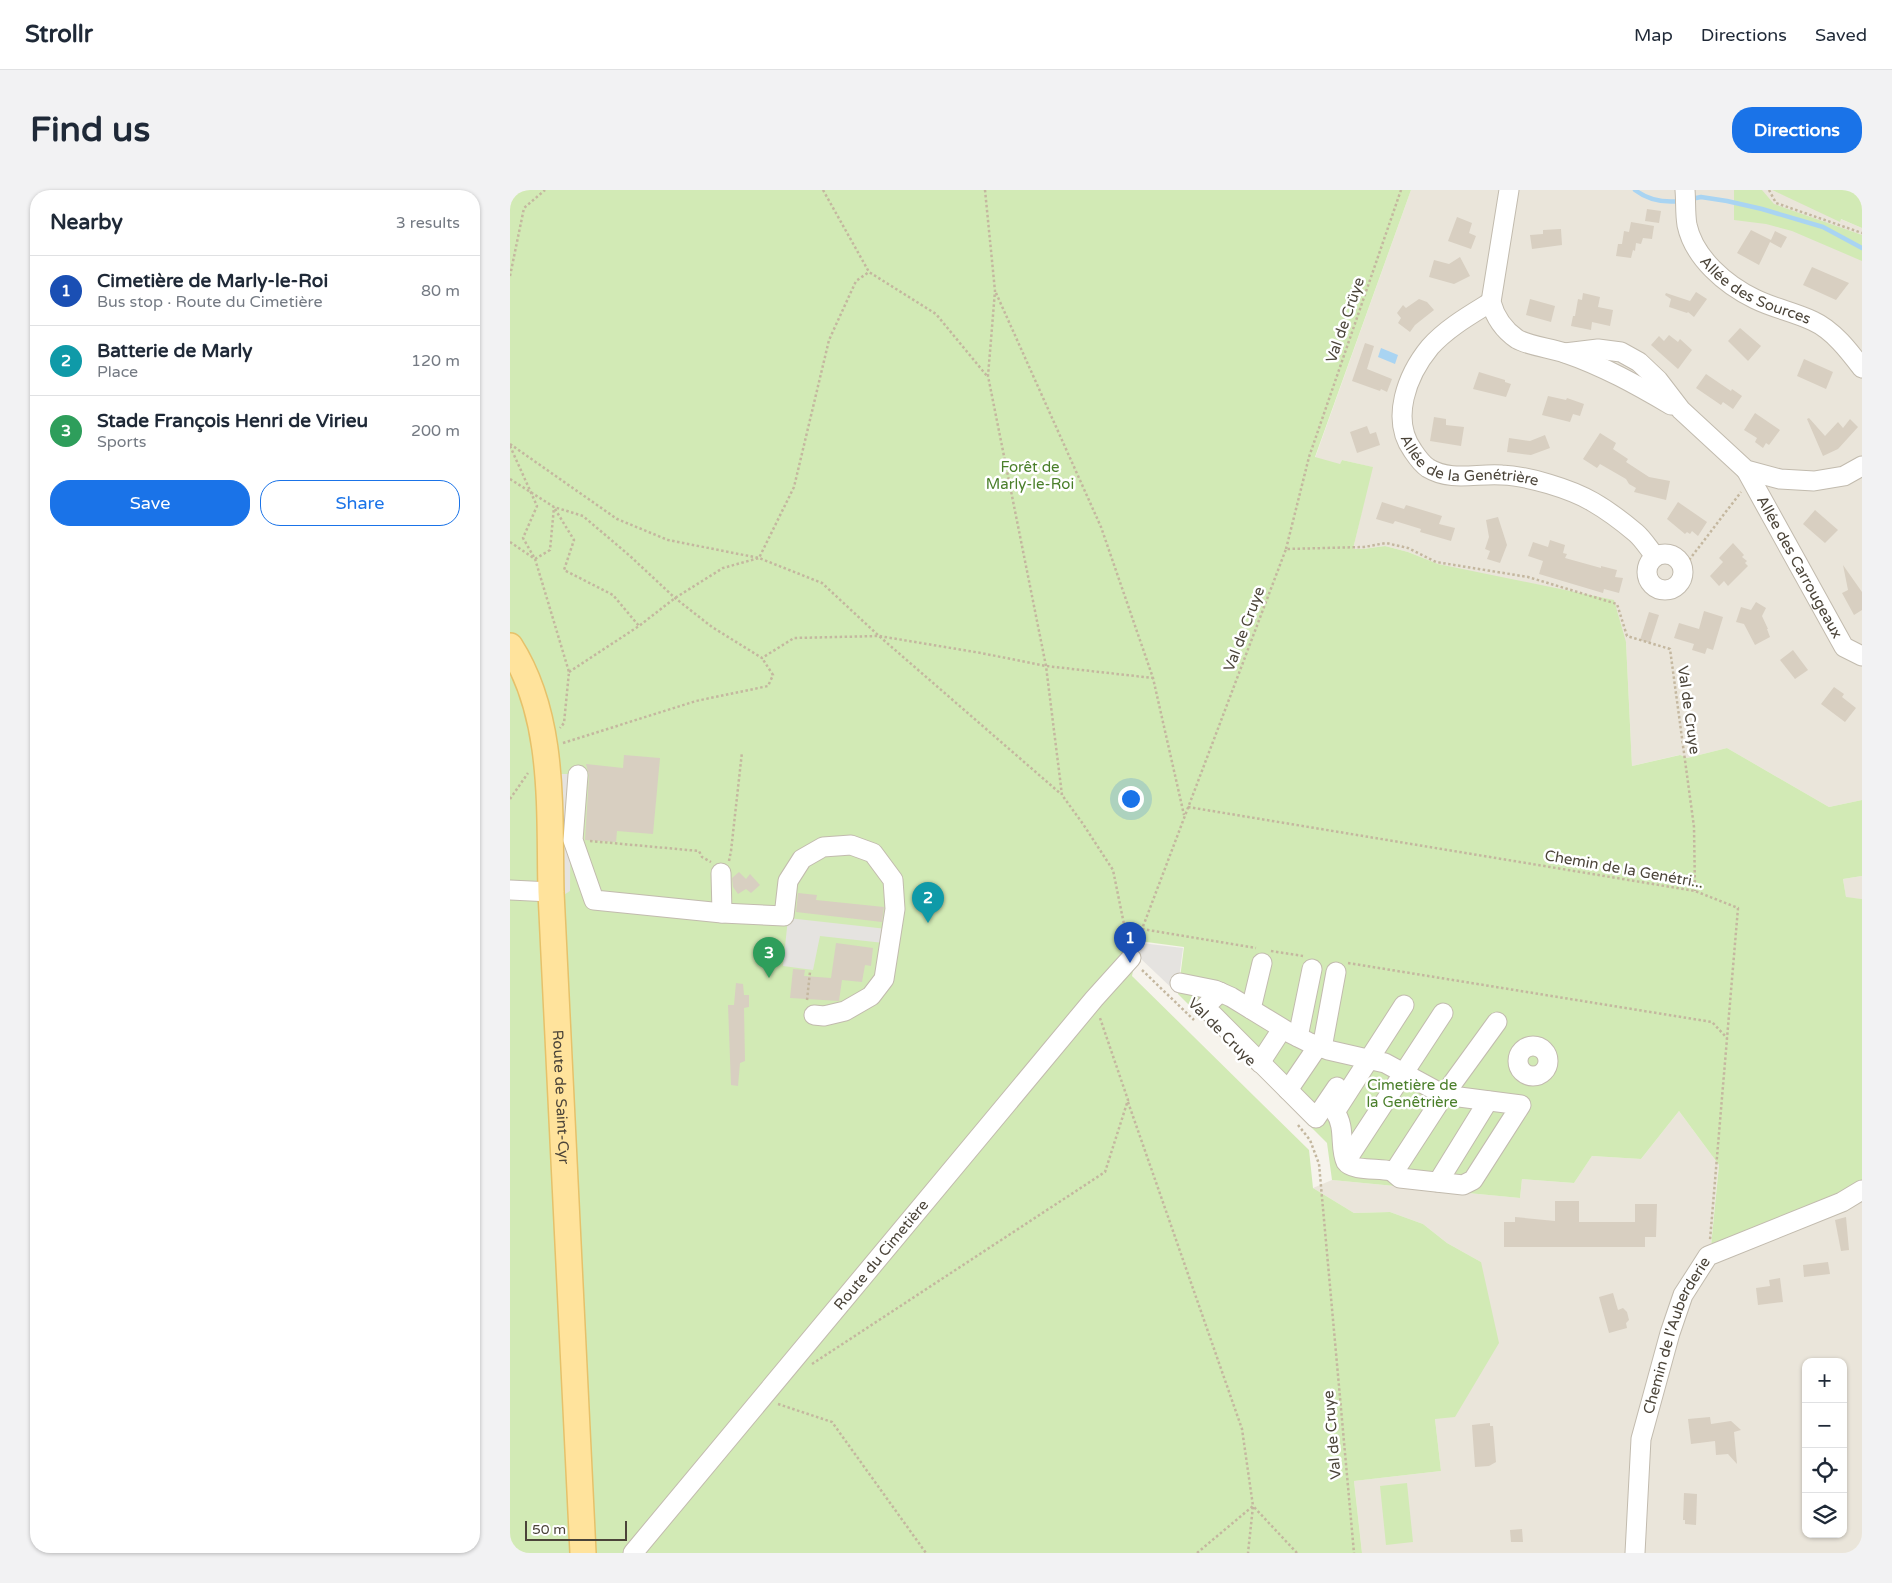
<!DOCTYPE html>
<meta charset="utf-8">
<style>
body{margin:0;font-family:"Varela Round",sans-serif;background:#f2f2f3;color:#1f2937}
.controls{position:absolute;right:15px;bottom:15px;display:grid;overflow:hidden;border-radius:10px;box-shadow:0 1px 4px #0004}
.controls button{width:45px;height:45px;display:grid;place-items:center;padding:0;border:0;border-bottom:1px solid #e0e1e3;background:#fff;color:#1f2937;font:25px sans-serif}
.scale{position:absolute;left:15px;bottom:12px;width:102px;box-sizing:border-box;padding-left:5px;border:2px solid #4b4439;border-top:0;font-size:14px;line-height:18px;white-space:nowrap;color:#4b4439;-webkit-text-stroke:4px #fff;paint-order:stroke}
.you{position:absolute;left:620px;top:608px;width:18px;height:18px;margin:-12px;border:4px solid #fff;border-radius:50%;background:#1a73e8;box-shadow:0 0 0 8px #1a73e833}
.badge{display:grid;place-items:center;width:32px;height:32px;border-radius:50%;background:#1a73e8;color:#fff;font-size:16px;font-weight:700}
.pin{position:absolute;translate:-50% -41px;filter:drop-shadow(0 1px 2px #0008)}
.pin::after{content:'';position:absolute;top:26px;width:18px;height:15px;background:inherit;clip-path:polygon(0 0,100% 0,50% 100%)}
.list{margin:0;padding:0;list-style:none}
h2{display:flex;justify-content:space-between;align-items:center;height:65px;margin:0;padding:0 20px;font-size:21px}
h2 small{font-size:16px;font-weight:400;color:#747a83}
.list li{display:grid;grid-template-columns:32px 1fr auto;gap:15px;align-items:center;box-sizing:border-box;height:70px;padding:0 20px;border-top:1px solid #e0e1e3}
.list b{display:block;font-size:19px;white-space:nowrap}
.list p{margin:0;font-size:16px;white-space:nowrap;color:#747a83}
.list em{font-size:16px;font-style:normal;color:#747a83}
.actions{display:flex;gap:10px;padding:15px 20px}
.actions a{flex:1;padding:11px 0;border:1px solid #1a73e8;border-radius:20px;text-align:center;font-size:18px;color:#1a73e8}
.actions .main{background:#1a73e8;color:#fff}
.icon{flex:none;width:28px;height:28px;fill:none;stroke:currentColor;stroke-width:2;stroke-linecap:round;stroke-linejoin:round}
.map{position:relative;flex:none;width:1352px;height:1363px;overflow:hidden;border-radius:20px}
header{display:flex;align-items:center;gap:30px;box-sizing:border-box;height:70px;padding:0 25px;background:#fff;border-bottom:1px solid #e0e1e3}
header strong{font-size:24px}
nav{display:flex;gap:28px;margin-inline-start:auto;font-size:18px}
.intro{display:flex;align-items:center;justify-content:space-between;box-sizing:border-box;height:120px;padding:0 30px}
h1{margin:0;font-size:35px}
.button{padding:12px 22px;border-radius:20px;background:#1a73e8;color:#fff;font-size:18px;font-weight:700}
main{display:flex;gap:30px;padding:0 30px}
aside{flex:1;background:#fff;border-radius:20px;box-shadow:0 1px 4px #0004}
.map>svg:first-child{display:block}
.residential{fill:#eae5da;fill-rule:evenodd}
.green{fill:#d2eab5}
.parking{fill:#e5e3e0}
.water{fill:#a9d4f2}
.lines{fill:none;stroke-linecap:round;stroke-linejoin:round}
.stream{stroke:#a9d4f2;stroke-width:4.5}
.building{fill:#d8cfc1}
.minor-casing{stroke:#c2bbae;stroke-width:21}
.major-casing{stroke:#e6c16a;stroke-width:28}
.path{stroke:#c4b79f;stroke-width:2.5;stroke-dasharray:2.5 2.5;stroke-linecap:butt}
.minor{stroke:#fff;stroke-width:19}
.major{stroke:#ffe39c;stroke-width:25}
.labels{text-anchor:middle;stroke-width:5;stroke-linejoin:round;paint-order:stroke}
.street-label{font-size:15px;fill:#4b4439;stroke:#fff}
.park-label{font-size:15px;fill:#4a7f2a;stroke:#fff}
</style>
<header>
<strong>Strollr</strong>
<nav><a>Map</a><a>Directions</a><a>Saved</a></nav>
</header>
<div class="intro"><h1>Find us</h1><a class="button">Directions</a></div>
<main>
<aside>
<h2>Nearby<small>3 results</small></h2>
<ul class="list">
<li><span class="badge" style="background:#1a4fb4">1</span><div><b>Cimetière de Marly-le-Roi</b><p>Bus stop · Route du Cimetière</p></div><em>80 m</em></li>
<li><span class="badge" style="background:#0f9aa8">2</span><div><b>Batterie de Marly</b><p>Place</p></div><em>120 m</em></li>
<li><span class="badge" style="background:#2e9e5b">3</span><div><b>Stade François Henri de Virieu</b><p>Sports</p></div><em>200 m</em></li>
</ul>
<div class="actions"><a class="main">Save</a><a>Share</a></div>
</aside>
<div class="map">
<svg width="1352" height="1363" viewBox="0 0 1352 1363">
<rect width="100%" height="100%" fill="#f6f3ec"/>
<g class="residential">
<path d="M901,0H1262L1352,38V610L1319,617L1217,558L1177,568L1169,565L1122,576L1116,452L898,362L875,356L853,359H843L862,277L832,270L830,275L805,268Z"/>
<path d="M1352,686V709L1336,708L1333,689Z"/>
<path d="M1169,921L1209,975L1201,1055L1352,991V1363H852L844,1291L931,1281L925,1229L971,1072L937,1053L913,1034L880,1022L844,1023L803,998L822,990L1010,1008L1012,989L1064,993L1082,966L1131,969ZM1296,1172H1333V1344H1296Z"/>
</g>
<g class="green">
<path d="M0,0H901L805,267L830,274L832,270L863,277L843,359H853L875,356L898,362L928,374L1104,410L1116,452L1122,576L1170,565L1177,568L1217,558L1319,617L1352,610V686L1333,689L1336,707L1352,709V991L1329,1007L1201,1056L1209,975L1169,921L1131,969L1082,966L1064,993L1012,989L1010,1008L822,990L817,953L668,804L674,757L629,751L622,786L799,960L803,998L844,1023L880,1022L913,1034L937,1053L971,1072L989,1153L945,1227L925,1229L931,1281L844,1291L852,1363H0Z"/>
<path d="M1224,0H1252L1264,14L1352,45V71L1282,41L1256,34L1224,30Z"/>
<path d="M1262,0H1352V38L1331,29L1330,32Z"/>
<path d="M897,1293L903,1352L876,1355L870,1296Z"/>
</g>
<g class="parking">
<path d="M48,584H61L60,701L49,708Z"/>
<path d="M278,728L377,739L374,753L310,746L303,780L273,776Z"/>
<path d="M631,753L673,758L667,803L629,767Z"/>
</g>
<path class="water" d="M871,158L888,165L885,174L868,167Z"/>
<g class="lines">
<g class="stream">
<path d="M1125,0C1138,10 1154,13 1171,11"/>
<path d="M1181,9L1191,7L1217,11L1252,19L1313,37L1352,58"/>
</g>
</g>
<g class="building">
<path d="M1137,19L1151,21L1149,33L1135,31Z"/>
<path d="M947,27L962,33L959,43L966,46L961,59L938,51Z"/>
<path d="M1121,32L1144,36L1142,49L1133,48L1131,54L1126,53L1125,61L1123,60L1121,68L1106,66L1108,54H1112L1114,41L1119,42Z"/>
<path d="M1051,39L1052,55L1022,59L1020,45L1033,44V40Z"/>
<path d="M1241,40L1261,50L1265,41L1277,47L1271,58L1260,52L1249,75L1227,63Z"/>
<path d="M950,67L960,86L944,94L919,87L924,70L939,74Z"/>
<path d="M1302,77L1339,93L1326,110L1293,95Z"/>
<path d="M1186,102L1197,109L1184,127L1178,122L1177,123L1159,117L1161,109L1155,105L1156,103L1180,111Z"/>
<path d="M1073,103L1090,107L1088,117L1103,120L1100,136L1082,132L1081,140L1061,136L1063,126H1065L1068,109L1072,110Z"/>
<path d="M909,109L917,112L924,120L905,135L900,142L888,133L891,128L887,123L893,115L896,118Z"/>
<path d="M1020,109L1045,116L1041,132L1016,125Z"/>
<path d="M1230,138L1251,156L1238,171L1218,151Z"/>
<path d="M1159,145L1168,152L1170,149L1182,160L1168,179L1141,155L1149,146L1154,151Z"/>
<path d="M855,153L864,156L857,179L882,189L877,202L871,199L870,201L842,191Z"/>
<path d="M1294,169L1323,182L1316,199L1287,186Z"/>
<path d="M969,182L995,190V192L1001,194L996,207L963,199Z"/>
<path d="M1196,184L1221,201L1222,199L1232,206L1223,219L1213,212L1211,215L1186,198Z"/>
<path d="M1038,206L1056,210L1057,208L1074,214L1070,226L1063,224L1060,232L1032,225Z"/>
<path d="M1245,223L1270,240L1259,255L1256,253L1253,258L1245,252L1247,248L1234,240Z"/>
<path d="M924,227L936,229V235L954,237L951,256L920,251Z"/>
<path d="M1299,228L1315,246L1328,232L1333,238L1340,229L1348,237L1328,259L1313,266L1297,229Z"/>
<path d="M857,236L860,244L866,242L870,255L847,263L840,242Z"/>
<path d="M1090,243L1106,253L1103,259L1118,269L1116,272L1139,287L1160,291L1156,310L1124,302L1126,298L1119,294L1116,289L1090,274L1087,278L1073,269Z"/>
<path d="M1035,245L1040,258L1021,265L997,262L999,248L1020,251Z"/>
<path d="M872,312L894,319L896,315L932,326L929,334L945,338L941,351L910,342L911,339L885,331L883,334L866,329Z"/>
<path d="M1168,312L1197,332L1188,346L1182,341L1180,344L1177,342L1175,344L1157,329Z"/>
<path d="M1305,320L1328,340L1315,353L1293,334Z"/>
<path d="M988,327L997,355L990,373L977,369L980,361L975,359L979,347L976,330Z"/>
<path d="M1040,350L1055,355L1053,363L1057,364L1055,368L1091,378V376L1107,380L1105,387L1113,388L1109,403L1094,399L1093,403L1029,384L1033,371L1018,366L1023,352L1038,357Z"/>
<path d="M1223,353L1234,365L1232,367L1237,371L1235,373L1238,376L1218,396L1214,391L1209,396L1200,386L1213,372L1209,368Z"/>
<path d="M1333,375L1352,402V420L1344,425L1332,403L1338,400Z"/>
<path d="M1246,412L1256,418L1252,426L1258,439H1257L1260,447L1245,455L1234,434L1226,432L1231,417L1241,420Z"/>
<path d="M1194,421L1213,427L1203,460L1197,458L1195,464L1182,460L1184,454L1164,448L1169,433L1189,439Z"/>
<path d="M1139,422L1149,425L1140,453L1130,450Z"/>
<path d="M1283,460L1298,480L1285,489L1270,470Z"/>
<path d="M1324,497L1334,504L1332,507L1346,518L1335,532L1311,514Z"/>
<path d="M114,565L150,568L143,644L107,641L106,652L75,650L79,586L76,574L113,578Z"/>
<path d="M229,682L236,689L240,684L250,695L241,703L236,699L228,704L223,697L222,688Z"/>
<path d="M288,703L307,705L306,710L374,717L372,732L286,722Z"/>
<path d="M326,753L363,758L361,776L355,775L352,792L332,790L329,811L280,808L283,779L295,780L294,786L321,788Z"/>
<path d="M226,793L233,794L234,805H239V817L234,818L235,871L230,873L228,896L221,895L218,815H224Z"/>
<path d="M1045,1011H1069V1032H1125V1014H1147L1146,1047H1135V1057H994V1032H1005V1027L1045,1031Z"/>
<path d="M1336,1027L1339,1060L1331,1061L1325,1030Z"/>
<path d="M1318,1072L1320,1084L1294,1087L1293,1075Z"/>
<path d="M1270,1088L1273,1112L1248,1115L1246,1098L1260,1096L1259,1090Z"/>
<path d="M1103,1103L1108,1120L1113,1118L1117,1122L1119,1130L1116,1133L1117,1138L1099,1143L1089,1107Z"/>
<path d="M1200,1227L1201,1234L1221,1231L1231,1240L1224,1242L1227,1274L1218,1264L1206,1265L1205,1251L1181,1254L1178,1229Z"/>
<path d="M980,1233V1236H983L986,1272L979,1276L965,1277L962,1235Z"/>
<path d="M1174,1303L1187,1304L1186,1335L1175,1334V1330H1173Z"/>
<path d="M1012,1339L1013,1352H1001L1000,1340Z"/>
</g>
<g class="lines">
<g class="minor-casing">
<g id="minor">
<path d="M999,0L981,112C985,127 994,140 1007,149C1019,156 1041,158 1055,163C1093,176 1127,195 1161,215"/>
<path id="s1" d="M1175,0C1176,11 1175,23 1177,35C1184,68 1216,95 1245,109C1263,118 1284,122 1303,131C1323,140 1339,161 1352,178"/>
<path id="s2" d="M981,112C960,125 937,138 920,157C897,185 880,229 903,261C907,267 912,274 918,278C941,292 967,283 992,285C1018,286 1061,299 1083,312C1097,320 1113,332 1126,343C1133,349 1139,359 1145,366"/>
<path d="M1055,163L1088,159L1111,162L1129,172L1148,190L1171,220L1236,280L1270,289L1304,291L1334,286L1352,276"/>
<path id="s3" d="M1236,280L1334,457L1352,466"/>
<circle cx="1155" cy="382" r="18"/>
<path d="M68,585L63,650L84,710L212,723L274,726L278,691L292,669L313,657L341,655L363,663L383,690L385,719L374,789L361,806L335,821L314,826L304,825"/>
<path d="M211,683L212,723"/>
<path d="M0,700L41,702"/>
<path d="M670,793L705,800L721,807L780,843L798,852L818,860L875,873L934,905L1011,915L963,990L953,995L890,988C887,986 885,983 881,981C870,978 842,981 836,972C829,957 836,937 825,922L894,815"/>
<path d="M710,802L695,817L806,928L827,897"/>
<path d="M741,819L752,773"/>
<path d="M788,847L802,779"/>
<circle cx="1023" cy="871" r="15"/>
<path d="M812,858L826,782"/>
<path d="M750,873L772,839"/>
<path d="M778,900L808,856"/>
<path d="M836,971L933,823"/>
<path d="M884,982L934,905L987,832"/>
<path d="M928,992L978,911"/>
<path id="s4" d="M123,1363L584,809L621,768"/>
<path id="s5" d="M1125,1363L1131,1249L1160,1143L1173,1105L1198,1066L1332,1012L1352,1000"/>
</g>
</g>
<g class="major-casing">
<g id="major">
<path id="s6" d="M0,456C46,528 39,621 41,702L73,1363"/>
</g>
</g>
<g class="path">
<path d="M313,0L359,82L426,124L477,186"/>
<path d="M475,0L485,101L478,186L536,476L552,605L573,634L603,680L618,754"/>
<path d="M1259,0L1266,13L1352,43"/>
<path d="M0,86L14,18L35,0"/>
<path d="M486,103L591,337L643,488L674,625"/>
<path d="M0,254L107,329L158,350L249,368L312,393L369,446L551,604"/>
<path d="M0,256L27,316L13,348L25,369L40,360L44,317"/>
<path d="M0,289L44,317L73,326L120,366L165,408L202,437L252,468L284,448L369,446L471,463L536,476L643,488"/>
<path d="M45,319L64,350L54,380L103,405L129,436"/>
<path d="M0,352L25,369L32,392L59,482L54,533L50,538"/>
<path d="M776,359L799,267L891,0"/>
<path d="M1173,378L1231,302"/>
<path d="M59,482L129,436L165,408L213,378L249,368L284,297L319,150L346,91L359,82"/>
<path d="M53,553L186,511L258,496L263,485L252,468"/>
<path d="M0,609L18,583"/>
<path d="M678,617L1185,701L1228,718L1200,1050"/>
<path d="M80,651L189,661L192,667L201,672"/>
<path d="M219,671L221,661L232,562"/>
<path d="M632,739L746,758"/>
<path d="M626,755L776,359L854,357L876,353L898,358L926,372L1018,387L1107,414L1117,446L1160,459L1184,637L1185,701"/>
<path d="M761,761L793,766"/>
<path d="M838,773L1202,832L1217,848"/>
<path d="M632,780L684,830"/>
<path d="M297,810L300,782"/>
<path d="M618,912L732,1239L743,1316L738,1363"/>
<path d="M788,935L800,950L809,974L844,1363"/>
<path d="M302,1174L595,982L618,910L590,828"/>
<path d="M268,1214L322,1232L416,1363"/>
<path d="M687,1363L743,1316L787,1363"/>
</g>
<use href="#minor" class="minor"/>
<use href="#major" class="major"/>
</g>
<g class="labels">
<g class="street-label">
<text dy="5" stroke="none"><textPath href="#s1" startOffset="135">Allée des Sources</textPath></text>
<text transform="translate(835 130) rotate(-71)" y="5">Val de Crüye</text>
<text dy="5" stroke="none"><textPath href="#s2" startOffset="248">Allée de la Genétrière</textPath></text>
<text dy="5" stroke="none"><textPath href="#s3" startOffset="111">Allée des Carrougeaux</textPath></text>
<text transform="translate(734 439) rotate(-69)" y="5">Val de Cruye</text>
<text transform="translate(1179 520) rotate(82)" y="5">Val de Cruye</text>
<text transform="translate(1114 679) rotate(10)" y="5">Chemin de la Genétri...</text>
<text transform="translate(712 842) rotate(45)" y="5">Val de Cruye</text>
<text dy="5" stroke="none"><textPath href="#s6" startOffset="458">Route de Saint-Cyr</textPath></text>
<text dy="5" stroke="none"><textPath href="#s4" startOffset="388">Route du Cimetière</textPath></text>
<text dy="5" stroke="none"><textPath href="#s5" startOffset="224">Chemin de l'Auberderie</textPath></text>
<text transform="translate(822 1245) rotate(-95)" y="5">Val de Cruye</text>
</g>
<g class="park-label">
<text x="520" y="282">Forêt de<tspan x="520" dy="17">Marly-le-Roi</tspan></text>
<text x="902" y="900">Cimetière de<tspan x="902" dy="17">la Genêtrière</tspan></text>
</g>
</g>
</svg>
<div class="controls">
<button>+</button>
<button>−</button>
<button><svg class="icon" aria-label="locate" viewBox="0 0 24 24"><circle cx="12" cy="12" r="6"/><path d="M12 2v4M12 18v4M2 12h4M18 12h4"/></svg></button>
<button><svg class="icon" aria-label="layers" viewBox="0 0 24 24"><path d="M12 4l9 5-9 5-9-5zM3 14l9 5 9-5"/></svg></button>
</div>
<div class="scale">50 m</div>
<div class="you"></div>
<div class="pin badge" style="left:620px;top:773px;background:#1a4fb4">1</div>
<div class="pin badge" style="left:418px;top:733px;background:#0f9aa8">2</div>
<div class="pin badge" style="left:259px;top:788px;background:#2e9e5b">3</div>
</div>
</main>
